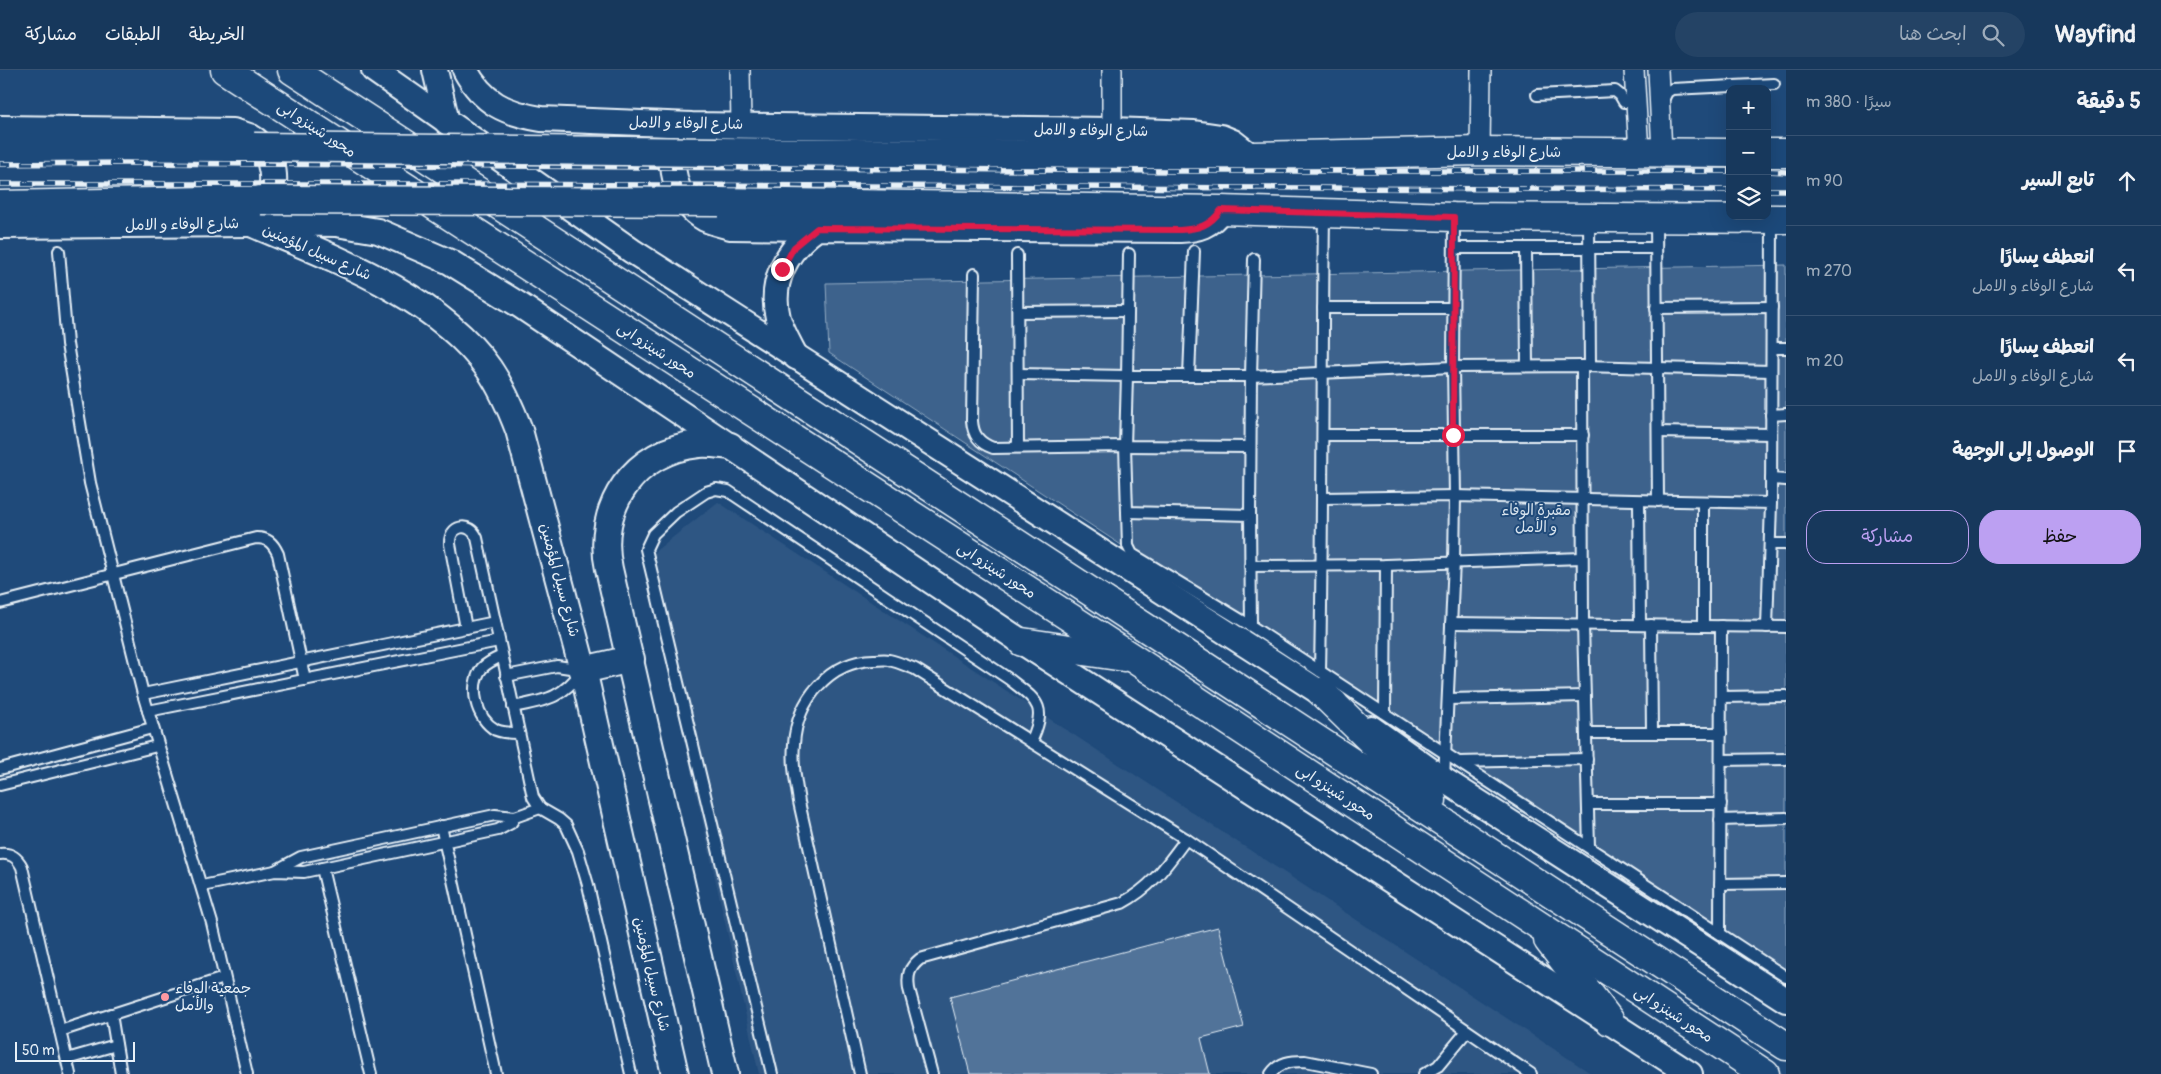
<!DOCTYPE html>
<html lang="ar">
<meta charset="utf-8">
<style>
body{margin:0;font-family:Pangolin,"Playpen Sans Arabic",sans-serif;background:#244365;color:#f1f3f6;direction:rtl}
.controls{position:absolute;right:15px;top:15px;display:grid;overflow:hidden;border-radius:10px;box-shadow:0 5px 20px #0002}
.controls button{width:45px;height:45px;display:grid;place-items:center;padding:0;border:0;border-bottom:1px solid #365272;background:#17385c;color:#f1f3f6;font:25px sans-serif}
.scale{position:absolute;left:15px;bottom:12px;width:120px;box-sizing:border-box;padding-left:5px;border:2px solid #e8f1f8;border-top:0;font-size:14px;line-height:18px;white-space:nowrap;color:#e8f1f8;-webkit-text-stroke:4px #1f4a7a;paint-order:stroke}
.stop{position:absolute;width:15px;height:15px;margin:-11px;border:4px solid #e11d48;border-radius:50%;background:#fff}
.stop.end{background:#e11d48;border-color:#fff;box-shadow:0 1px 5px #0008}
.list{margin:0;padding:0;list-style:none}
h2{display:flex;justify-content:space-between;align-items:center;height:65px;margin:0;padding:0 20px;font-size:21px}
h2 small{font-size:16px;font-weight:400;color:#9eacbb}
.list li{display:grid;grid-template-columns:32px 1fr auto;gap:15px;align-items:center;box-sizing:border-box;height:90px;padding:0 20px;border-top:1px solid #365272}
.list b{display:block;font-size:19px;white-space:nowrap}
.list p{margin:0;font-size:16px;white-space:nowrap;color:#9eacbb}
.list em{font-size:16px;font-style:normal;color:#9eacbb}
.actions{display:flex;gap:10px;padding:15px 20px}
.actions a{flex:1;padding:11px 0;border:1px solid #bca0f2;border-radius:20px;text-align:center;font-size:18px;color:#bca0f2}
.actions .main{background:#bca0f2;color:#111}
.icon{flex:none;width:28px;height:28px;fill:none;stroke:currentColor;stroke-width:2;stroke-linecap:round;stroke-linejoin:round}
.map{position:relative;flex:none;width:1786px;height:1004px;overflow:hidden;direction:ltr}
header{display:flex;align-items:center;gap:30px;box-sizing:border-box;height:70px;padding:0 25px;background:#17385c;border-bottom:1px solid #365272}
header strong{font-size:24px}
nav{display:flex;gap:28px;margin-inline-start:auto;font-size:18px}
.search{width:350px;height:45px;background:#244365;display:flex;align-items:center;gap:12px;box-sizing:border-box;padding:0 18px;border-radius:28px;color:#9eacbb;font-size:19px}
main{display:flex}
aside{flex:1;background:#17385c}
.map>svg:first-child{display:block}
.built{fill:#2e5683}
.green{fill:#3c628c;stroke:#92aac2}
.building{fill:#517399;stroke:#e8f1f8}
.lines{fill:none;stroke-linecap:round;stroke-linejoin:round}
.service-casing{stroke:#e8f1f8;stroke-width:14}
.minor-casing{stroke:#e8f1f8;stroke-width:22}
.tertiary-casing{stroke:#e8f1f8;stroke-width:28}
.secondary-casing{stroke:#e8f1f8;stroke-width:30}
.primary-casing{stroke:#e8f1f8;stroke-width:31}
.service{stroke:#1f4a7a;stroke-width:10}
.minor{stroke:#1f4a7a;stroke-width:19}
.tertiary{stroke:#1f4a7a;stroke-width:24}
.secondary{stroke:#1f4a7a;stroke-width:26}
.primary{stroke:#1f4a7a;stroke-width:28}
.rail-casing{stroke:#e8f1f8;stroke-width:5.5}
.rail{stroke:#1f4a7a;stroke-width:4;stroke-dasharray:11;stroke-linecap:butt}
.primary-bridge-casing{stroke:#e8f1f8;stroke-width:31;stroke-linecap:butt}
.primary-bridge{stroke:#1f4a7a;stroke-width:28}
.route{stroke:#e11d48;stroke-width:6}
.poi-dot{fill:#ff9aa2;stroke:#1f4a7a;stroke-width:2}
.labels{text-anchor:middle;stroke-width:4;stroke-linejoin:round;paint-order:stroke}
.street-label{font-size:15px;fill:#e8f1f8;stroke:#1f4a7a}
.park-label{font-size:15px;fill:#d7e3ed;stroke:#1f4a7a}
.poi-label{font-size:15px;fill:#e8f1f8;stroke:#1f4a7a;text-anchor:start}
</style>
<header>
<strong>Wayfind</strong>
<div class="search"><svg class="icon" aria-label="search" viewBox="0 0 24 24"><circle cx="10" cy="10" r="6"/><path d="M15 15l6 6"/></svg>ابحث هنا</div>
<nav><a>الخريطة</a><a>الطبقات</a><a>مشاركة</a></nav>
</header>
<main>
<aside>
<h2>5 دقيقة<small>سيرًا · 380 m</small></h2>
<ul class="list">
<li><svg class="icon" aria-label="ahead" viewBox="0 0 24 24"><path d="M12 20V5M6 11l6-6 6 6"/></svg><div><b>تابع السير</b></div><em>90 m</em></li>
<li><svg class="icon" aria-label="left" viewBox="0 0 24 24"><path d="M17 20v-9H6M10 6l-5 5 5 5"/></svg><div><b>انعطف يسارًا</b><p>شارع الوفاء و الامل</p></div><em>270 m</em></li>
<li><svg class="icon" aria-label="left" viewBox="0 0 24 24"><path d="M17 20v-9H6M10 6l-5 5 5 5"/></svg><div><b>انعطف يسارًا</b><p>شارع الوفاء و الامل</p></div><em>20 m</em></li>
<li><svg class="icon" aria-label="arrive" viewBox="0 0 24 24"><path d="M6 21V4h12l-3 4 3 4H6"/></svg><div><b>الوصول إلى الوجهة</b></div></li>
</ul>
<div class="actions"><a class="main">حفظ</a><a>مشاركة</a></div>
</aside>
<div class="map">
<svg width="1786" height="1004" viewBox="0 0 1786 1004">
<rect width="100%" height="100%" fill="#1f4a7a"/>
<filter id="ink" filterUnits="userSpaceOnUse"><feTurbulence type="fractalNoise" baseFrequency=".02" numOctaves="2"/><feDisplacementMap in="SourceGraphic" scale="10" xChannelSelector="R" yChannelSelector="G"/><feConvolveMatrix kernelMatrix="1 2 1 2 8 2 1 2 1" color-interpolation-filters="sRGB"/></filter>
<g filter="url(#ink)">
<path class="built" d="M718,432L1592,1004H759L644,490Z"/>
<path class="green" d="M1786,195V912L829,283L826,213Z"/>
<path class="building" d="M1218,857L1244,957L1201,968L1210,1004H970L950,927Z"/>
<g class="lines">
<g class="service-casing">
<g id="service">
<path d="M1537,25L1615,21L1620,25L1624,32H1636"/>
<path d="M1663,30L1667,22L1672,19L1774,14"/>
<path d="M1589,149L1590,296"/>
<path d="M1656,150L1658,431"/>
<path d="M1454,178H1655"/>
<path d="M1526,178L1527,296"/>
<path d="M59,181L67,274L90,413L143,624L212,853L247,1004"/>
<path d="M1129,184L1127,306H1251L1250,445"/>
<path d="M1017,185L1018,377"/>
<path d="M1254,189L1251,306L1453,297L1582,296L1583,555L1589,777"/>
<path d="M974,204L972,351C973,365 979,373 993,378L1125,376L1127,442L1250,445L1251,556L1786,907"/>
<path d="M1323,238H1453"/>
<path d="M1656,238L1772,237"/>
<path d="M1018,242L1128,241"/>
<path d="M1772,278H1786"/>
<path d="M1582,296L1771,301"/>
<path d="M1019,304L1127,306L1125,376L1250,377"/>
<path d="M1189,306L1194,181"/>
<path d="M1771,345L1786,344"/>
<path d="M1658,362L1771,364"/>
<path d="M1323,365H1583"/>
<path d="M1771,409L1786,410"/>
<path d="M1323,428L1455,426L1771,433L1767,557"/>
<path d="M1639,431L1640,555"/>
<path d="M1771,433L1772,149"/>
<path d="M1127,442L1128,476L1132,484L1251,556"/>
<path d="M1770,474H1786"/>
<path d="M1250,496L1386,495L1582,488"/>
<path d="M0,533L256,468C268,468 273,473 278,484L305,610"/>
<path d="M1451,553L1786,557"/>
<path d="M1651,555L1652,663H1721"/>
<path d="M1703,556V432"/>
<path d="M466,558L450,474C449,455 470,451 477,468L533,727L540,738L559,749L566,755L578,781L588,815L631,1004"/>
<path d="M502,586C495,589 488,592 482,598C468,616 476,649 496,660C503,663 511,663 519,663"/>
<path d="M1320,601C1323,449 1322,297 1324,144"/>
<path d="M506,606L557,596L583,600C561,629 547,630 513,637"/>
<path d="M143,624L495,552"/>
<path d="M1721,627L1786,626"/>
<path d="M1448,629L1585,626"/>
<path d="M148,641L499,571"/>
<path d="M1385,643L1386,495"/>
<path d="M1586,663H1652"/>
<path d="M1721,690L1786,689"/>
<path d="M1459,692L1587,689"/>
<path d="M0,699L152,658"/>
<path d="M1444,709L1454,491L1455,426L1453,297L1454,149"/>
<path d="M0,715L157,676"/>
<path d="M1588,734H1721"/>
<path d="M1720,750L1786,748"/>
<path d="M441,756L496,1004"/>
<path d="M0,784C11,783 17,787 22,797L70,1004"/>
<path d="M322,798L371,1004"/>
<path d="M275,801L301,787L495,745L515,747"/>
<path d="M1720,814L1786,813"/>
<path d="M202,816L275,801L304,802L498,760L511,753L515,747L540,738"/>
<path d="M1720,863L1721,556"/>
<path d="M111,944L121,1004"/>
<path d="M60,961L224,908"/>
<path d="M67,989L116,975"/>
<path d="M772,1004L646,479L653,464L676,442L706,422L716,419L728,421L1009,609C1037,631 1048,635 1031,672"/>
<path d="M860,1004L799,732C796,712 792,694 794,674C797,630 829,591 874,590C879,590 885,589 889,590C898,592 907,596 915,599L1186,769L1531,1004"/>
<path d="M932,1004L909,919C907,905 909,898 920,889L1122,833C1152,817 1166,796 1186,769"/>
<path d="M1271,1004C1279,992 1291,991 1305,991L1371,1004"/>
<path d="M1424,1004L1438,996L1467,961"/>
</g>
</g>
<g class="minor-casing">
<g id="minor">
<path d="M740,0L741,54"/>
<path d="M1634,0L1639,82"/>
<path d="M1658,0L1662,82"/>
<path d="M1112,60V0"/>
<path d="M1480,81L1481,0"/>
</g>
</g>
<g class="tertiary-casing">
<g id="tertiary">
<path d="M374,0L632,181L1335,632"/>
<path d="M435,0L447,52"/>
<path d="M465,0C483,33 505,43 541,49L692,55L1112,60L1194,63L1221,67L1233,72L1251,86"/>
<path d="M681,64C664,93 676,133 705,149C714,153 722,155 731,157L817,158"/>
<path d="M255,153L336,154L378,161L450,192L521,236L1022,572L1690,1004"/>
<path d="M796,287C790,275 782,262 778,248C769,211 787,179 817,158L1180,160C1198,159 1210,156 1221,140"/>
<path d="M1371,658L1444,710L1786,930"/>
</g>
</g>
<g class="secondary-casing">
<g id="secondary">
<path d="M0,59L233,62C238,64 245,65 251,68C276,82 279,117 264,139C261,145 255,149 251,153L0,155"/>
<path d="M251,153C331,187 437,225 489,299C502,318 511,339 519,360L583,600L675,1004"/>
<path d="M583,600L631,589"/>
<path d="M725,1004L609,499C595,437 635,380 699,374C709,373 720,375 730,376"/>
</g>
</g>
<g class="primary-casing">
<g id="primary">
<path d="M225,0L1134,589L1765,1004"/>
<path d="M292,0L1786,976"/>
<path d="M0,78L254,77"/>
<path d="M718,82L1251,86L1480,81L1730,83"/>
<path d="M1767,83H1786"/>
<path d="M719,132L1221,140L1454,147L1786,149"/>
<path d="M0,135L261,130"/>
<path d="M1022,572L1124,587"/>
<path d="M1321,622L1432,730"/>
<path d="M1548,870L1610,951"/>
</g>
</g>
<use href="#service" class="service"/>
<use href="#minor" class="minor"/>
<use href="#tertiary" class="tertiary"/>
<use href="#secondary" class="secondary"/>
<use href="#primary" class="primary"/>
<g class="rail-casing">
<g id="rail">
<path d="M0,94L125,93L1171,101H1730"/>
<path d="M1767,101L1786,102"/>
<path d="M0,114H447L1730,120"/>
<path d="M1767,120H1786"/>
</g>
</g>
<use href="#rail" class="rail"/>
<g class="primary-bridge-casing">
<g id="primary-bridge">
<path d="M254,77L718,82"/>
<path d="M261,130L719,132"/>
</g>
</g>
<use href="#primary-bridge" class="primary-bridge"/>
</g>
</g>
<g class="lines" filter="url(#ink)">
<path class="route" d="M782,199L794,177L817,158L1180,160C1198,159 1210,156 1221,140L1454,147L1453,365"/>
</g>
<circle class="poi-dot" cx="165" cy="927" r="5"/>
<g class="labels">
<g class="street-label">
<text transform="translate(686 53) rotate(1)" y="5">شارع الوفاء و الامل</text>
<text transform="translate(317 59) rotate(33)" y="5">محور شينزو ابى</text>
<text transform="translate(1091 60) rotate(1)" y="5">شارع الوفاء و الامل</text>
<text x="1504" y="87">شارع الوفاء و الامل</text>
<text transform="translate(182 154) rotate(-1)" y="5">شارع الوفاء و الامل</text>
<text transform="translate(317 182) rotate(24)" y="5">شارع سبيل المؤمنين</text>
<text transform="translate(657 280) rotate(33)" y="5">محور شينزو ابى</text>
<text transform="translate(997 500) rotate(33)" y="5">محور شينزو ابى</text>
<text transform="translate(560 510) rotate(75)" y="5">شارع سبيل المؤمنين</text>
<text transform="translate(1336 722) rotate(33)" y="5">محور شينزو ابى</text>
<text transform="translate(652 904) rotate(77)" y="5">شارع سبيل المؤمنين</text>
<text transform="translate(1674 944) rotate(33)" y="5">محور شينزو ابى</text>
</g>
<g class="park-label">
<text x="1536" y="445">مقبرة الوفاء<tspan x="1536" dy="17">و الأمل</tspan></text>
</g>
<g class="poi-label">
<text x="175" y="923">جمعية الوفاء<tspan x="175" dy="17">والأمل</tspan></text>
</g>
</g>
</svg>
<div class="controls">
<button>+</button>
<button>−</button>
<button><svg class="icon" aria-label="layers" viewBox="0 0 24 24"><path d="M12 4l9 5-9 5-9-5zM3 14l9 5 9-5"/></svg></button>
</div>
<div class="scale">50 m</div>
<div class="stop" style="left:1453px;top:365px"></div>
<div class="stop end" style="left:782px;top:199px"></div>
</div>
</main>
